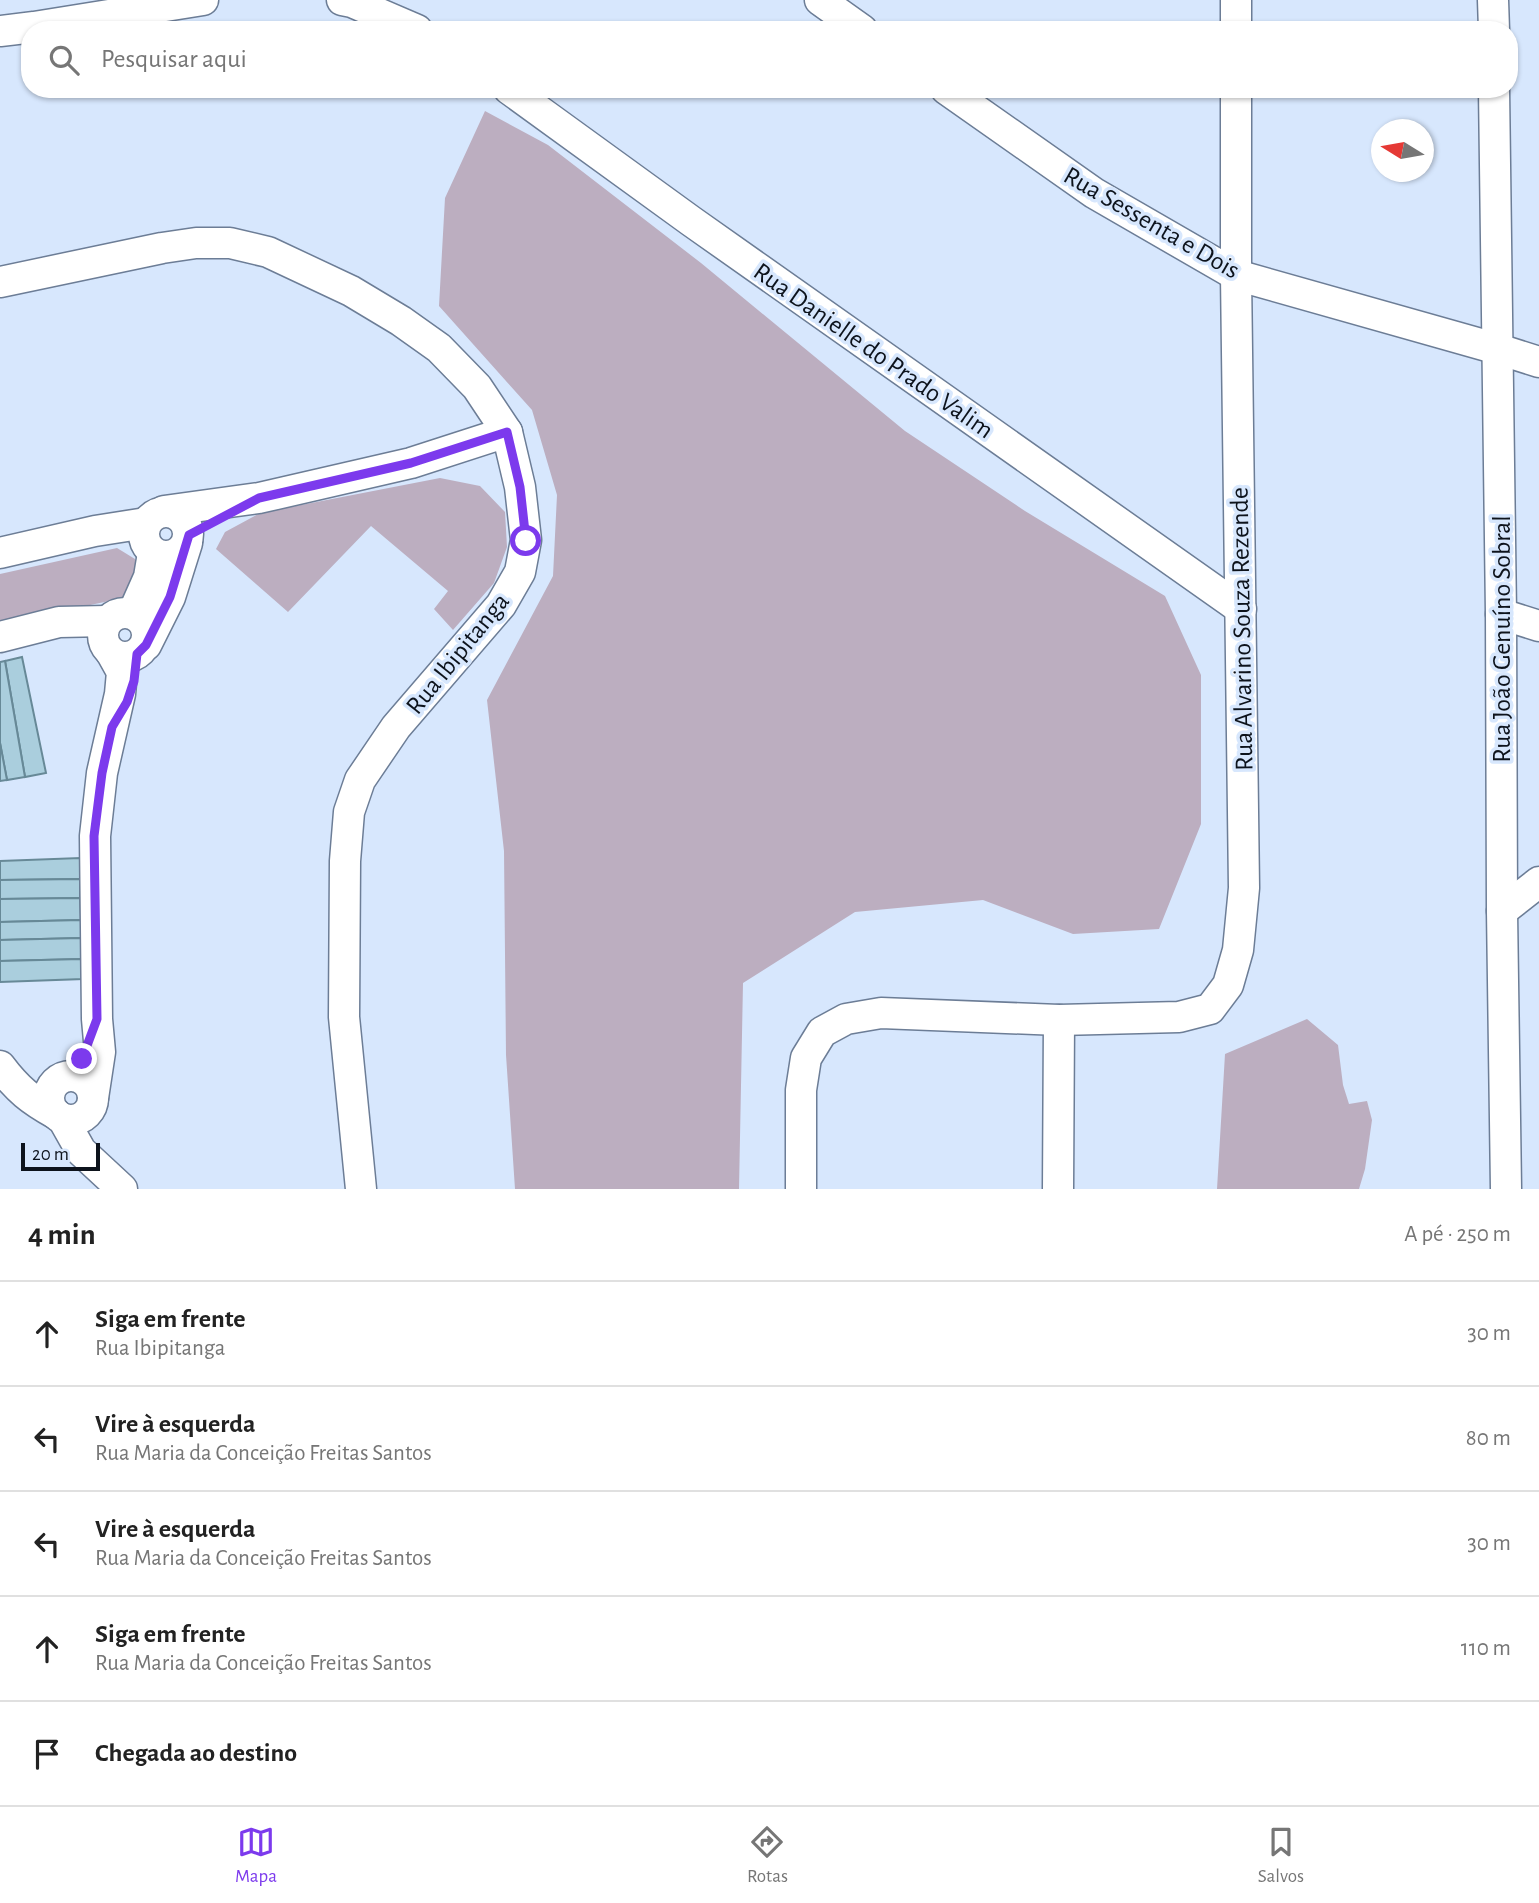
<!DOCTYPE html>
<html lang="pt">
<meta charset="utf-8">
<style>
body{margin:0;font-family:"Alegreya Sans",sans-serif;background:#f6f6f6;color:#222}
.compass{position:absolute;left:1371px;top:119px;width:63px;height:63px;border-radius:50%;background:#fff;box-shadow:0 2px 5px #0004;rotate:281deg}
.scale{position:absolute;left:21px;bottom:18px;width:79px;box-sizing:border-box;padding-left:7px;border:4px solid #0d131c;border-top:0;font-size:19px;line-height:24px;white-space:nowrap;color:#0d131c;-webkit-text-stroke:5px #d7e7fd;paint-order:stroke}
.stop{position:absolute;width:21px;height:21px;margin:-16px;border:5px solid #7c3aed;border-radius:50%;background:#fff}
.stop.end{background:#7c3aed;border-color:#fff;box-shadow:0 2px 7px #0008}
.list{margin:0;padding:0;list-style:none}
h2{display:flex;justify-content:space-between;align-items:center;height:91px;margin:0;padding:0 28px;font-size:30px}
h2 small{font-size:23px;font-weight:400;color:#767676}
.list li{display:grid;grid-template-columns:46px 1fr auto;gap:21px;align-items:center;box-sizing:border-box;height:105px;padding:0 28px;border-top:2px solid #e0e0e0}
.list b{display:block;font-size:26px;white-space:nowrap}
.list p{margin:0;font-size:23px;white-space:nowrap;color:#767676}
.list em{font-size:23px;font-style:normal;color:#767676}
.icon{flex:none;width:38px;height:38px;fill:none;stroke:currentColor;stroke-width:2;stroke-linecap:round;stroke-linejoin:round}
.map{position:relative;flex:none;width:1539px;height:1189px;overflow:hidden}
.search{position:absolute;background:#fff;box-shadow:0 2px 5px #0004;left:21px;right:21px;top:21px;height:77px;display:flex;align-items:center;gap:18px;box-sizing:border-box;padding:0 24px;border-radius:28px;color:#767676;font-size:26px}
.sheet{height:616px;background:#fff}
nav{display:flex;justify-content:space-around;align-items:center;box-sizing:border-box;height:98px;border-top:2px solid #e0e0e0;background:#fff;font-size:19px;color:#767676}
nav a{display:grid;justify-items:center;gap:4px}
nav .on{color:#7c3aed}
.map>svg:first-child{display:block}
.green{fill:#bcaec0}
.building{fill:#aacedd;stroke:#678997;stroke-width:2}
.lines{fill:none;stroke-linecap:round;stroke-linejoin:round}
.minor-casing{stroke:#6c7d96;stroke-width:33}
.minor{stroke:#fff;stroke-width:30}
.route{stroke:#7c3aed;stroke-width:9}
.labels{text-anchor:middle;stroke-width:7;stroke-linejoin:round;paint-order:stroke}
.street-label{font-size:26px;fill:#0d131c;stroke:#d7e7fd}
</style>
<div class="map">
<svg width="1539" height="1189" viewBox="0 0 1539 1189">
<rect width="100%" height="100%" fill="#d7e7fd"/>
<g class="green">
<path d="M485,111L548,145L701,263L905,431L1025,511L1165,596L1201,675V824L1159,929L1073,934L983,900L855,912L743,983L739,1189H515L506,1055L504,851L487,700L553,576L557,495L532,410L439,306L445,198Z"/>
<path d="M440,478L480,486L505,512L507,547L494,583L453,630L434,609L448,591L371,526L288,612L216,549L225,532L260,513Z"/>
<path d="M117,548L135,559L137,594L114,600L0,624V574Z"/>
<path d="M1307,1019L1338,1045L1343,1085L1349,1104L1367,1101L1372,1120L1365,1169L1359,1189H1217L1225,1054Z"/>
</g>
<g class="building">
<path d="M22,657L46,773L25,777L5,661Z"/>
<path d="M5,661L25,777L7,780L0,743V662Z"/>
<path d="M0,743L7,780L0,781Z"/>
<path d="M80,858V879L0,880V861Z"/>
<path d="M80,879V898L0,899V880Z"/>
<path d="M80,898L81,920L0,922V899Z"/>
<path d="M81,920V938L0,940V922Z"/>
<path d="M81,938L82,959L0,961V940Z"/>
<path d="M82,959L83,979L0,982V961Z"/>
</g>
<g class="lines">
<g class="minor-casing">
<g id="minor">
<path d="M342,0L352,2L417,30"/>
<path d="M820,0L862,30"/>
<path d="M1236,0V30"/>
<path d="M1493,0L1494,30"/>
<path d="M0,31L34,27L203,0"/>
<path d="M509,89L691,221L1241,609"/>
<path d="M946,89L1094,193L1236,275L1498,349L1539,362"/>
<path d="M1494,89L1501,614L1502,911L1506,1189"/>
<path d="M0,282L162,248L196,243H230L268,252L351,291L401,321L439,348L477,387L507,432L520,487L526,540L520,572L501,605L396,727L360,780L349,812L345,861L344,1017L361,1189"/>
<path d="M164,511L259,498L411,463L507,432"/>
<circle cx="166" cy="534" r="22"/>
<path d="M0,553L95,531L146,523"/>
<circle cx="125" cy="635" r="22"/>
<path d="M133,613L149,577L153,553"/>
<path d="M1501,614L1539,626"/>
<path d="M0,637L59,622L107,621"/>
<path d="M146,645L170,597L187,543"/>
<path d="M1502,911L1539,882"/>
<path d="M0,1066C18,1090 31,1100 56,1114"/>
<circle cx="71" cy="1098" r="22"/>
<path d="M93,1098L100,1052L97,1019L95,836L102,773L120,694L122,672L112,654"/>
<path d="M63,1119L81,1151L122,1189"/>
<path d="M801,1189V1090L806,1058L822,1032L846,1019L881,1013L1059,1020L1179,1017L1210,1009L1228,985L1238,950L1244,888L1236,275V89"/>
<path d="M1058,1189L1059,1020"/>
</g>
</g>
<use href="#minor" class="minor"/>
</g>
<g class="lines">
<path class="route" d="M82,1059L97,1019L94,836L102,773L112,727L127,702L134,681L137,654L146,645L170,597L189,535L259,498L411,463L507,432L520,487L526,541"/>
</g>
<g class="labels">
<g class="street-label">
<text transform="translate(1152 222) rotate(30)" y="9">Rua Sessenta e Dois</text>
<text transform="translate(874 350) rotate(35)" y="9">Rua Danielle do Prado Valim</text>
<text transform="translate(1241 629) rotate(-91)" y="9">Rua Alvarino Souza Rezende</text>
<text transform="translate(1501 639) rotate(-90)" y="9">Rua João Genuíno Sobral</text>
<text transform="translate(457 653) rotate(-51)" y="9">Rua Ibipitanga</text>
</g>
</g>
</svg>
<svg class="compass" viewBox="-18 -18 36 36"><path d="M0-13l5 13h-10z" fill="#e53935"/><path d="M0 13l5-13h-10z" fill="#767676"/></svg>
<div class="scale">20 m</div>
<div class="stop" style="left:526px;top:541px"></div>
<div class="stop end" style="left:82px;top:1059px"></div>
<div class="search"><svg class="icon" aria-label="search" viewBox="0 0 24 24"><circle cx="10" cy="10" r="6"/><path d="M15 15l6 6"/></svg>Pesquisar aqui</div>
</div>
<section class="sheet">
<h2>4 min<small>A pé · 250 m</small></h2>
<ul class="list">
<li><svg class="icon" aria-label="ahead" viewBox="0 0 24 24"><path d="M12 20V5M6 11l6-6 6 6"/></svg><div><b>Siga em frente</b><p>Rua Ibipitanga</p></div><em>30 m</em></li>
<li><svg class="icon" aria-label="left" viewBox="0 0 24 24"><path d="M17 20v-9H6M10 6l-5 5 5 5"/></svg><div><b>Vire à esquerda</b><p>Rua Maria da Conceição Freitas Santos</p></div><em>80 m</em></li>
<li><svg class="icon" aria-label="left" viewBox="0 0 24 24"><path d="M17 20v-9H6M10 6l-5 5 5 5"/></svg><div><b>Vire à esquerda</b><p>Rua Maria da Conceição Freitas Santos</p></div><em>30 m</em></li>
<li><svg class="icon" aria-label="ahead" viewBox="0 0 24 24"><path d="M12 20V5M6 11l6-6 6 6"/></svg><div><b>Siga em frente</b><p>Rua Maria da Conceição Freitas Santos</p></div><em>110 m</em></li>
<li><svg class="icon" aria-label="arrive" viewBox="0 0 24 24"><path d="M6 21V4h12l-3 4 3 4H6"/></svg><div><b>Chegada ao destino</b></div></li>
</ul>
</section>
<nav>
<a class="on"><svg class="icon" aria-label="map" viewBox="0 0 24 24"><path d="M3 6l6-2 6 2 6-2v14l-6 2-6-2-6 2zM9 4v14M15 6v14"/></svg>Mapa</a>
<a><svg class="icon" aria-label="directions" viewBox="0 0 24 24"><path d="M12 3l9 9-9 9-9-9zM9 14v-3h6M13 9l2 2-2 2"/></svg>Rotas</a>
<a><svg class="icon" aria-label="saved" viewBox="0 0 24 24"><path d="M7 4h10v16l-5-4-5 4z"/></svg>Salvos</a>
</nav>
